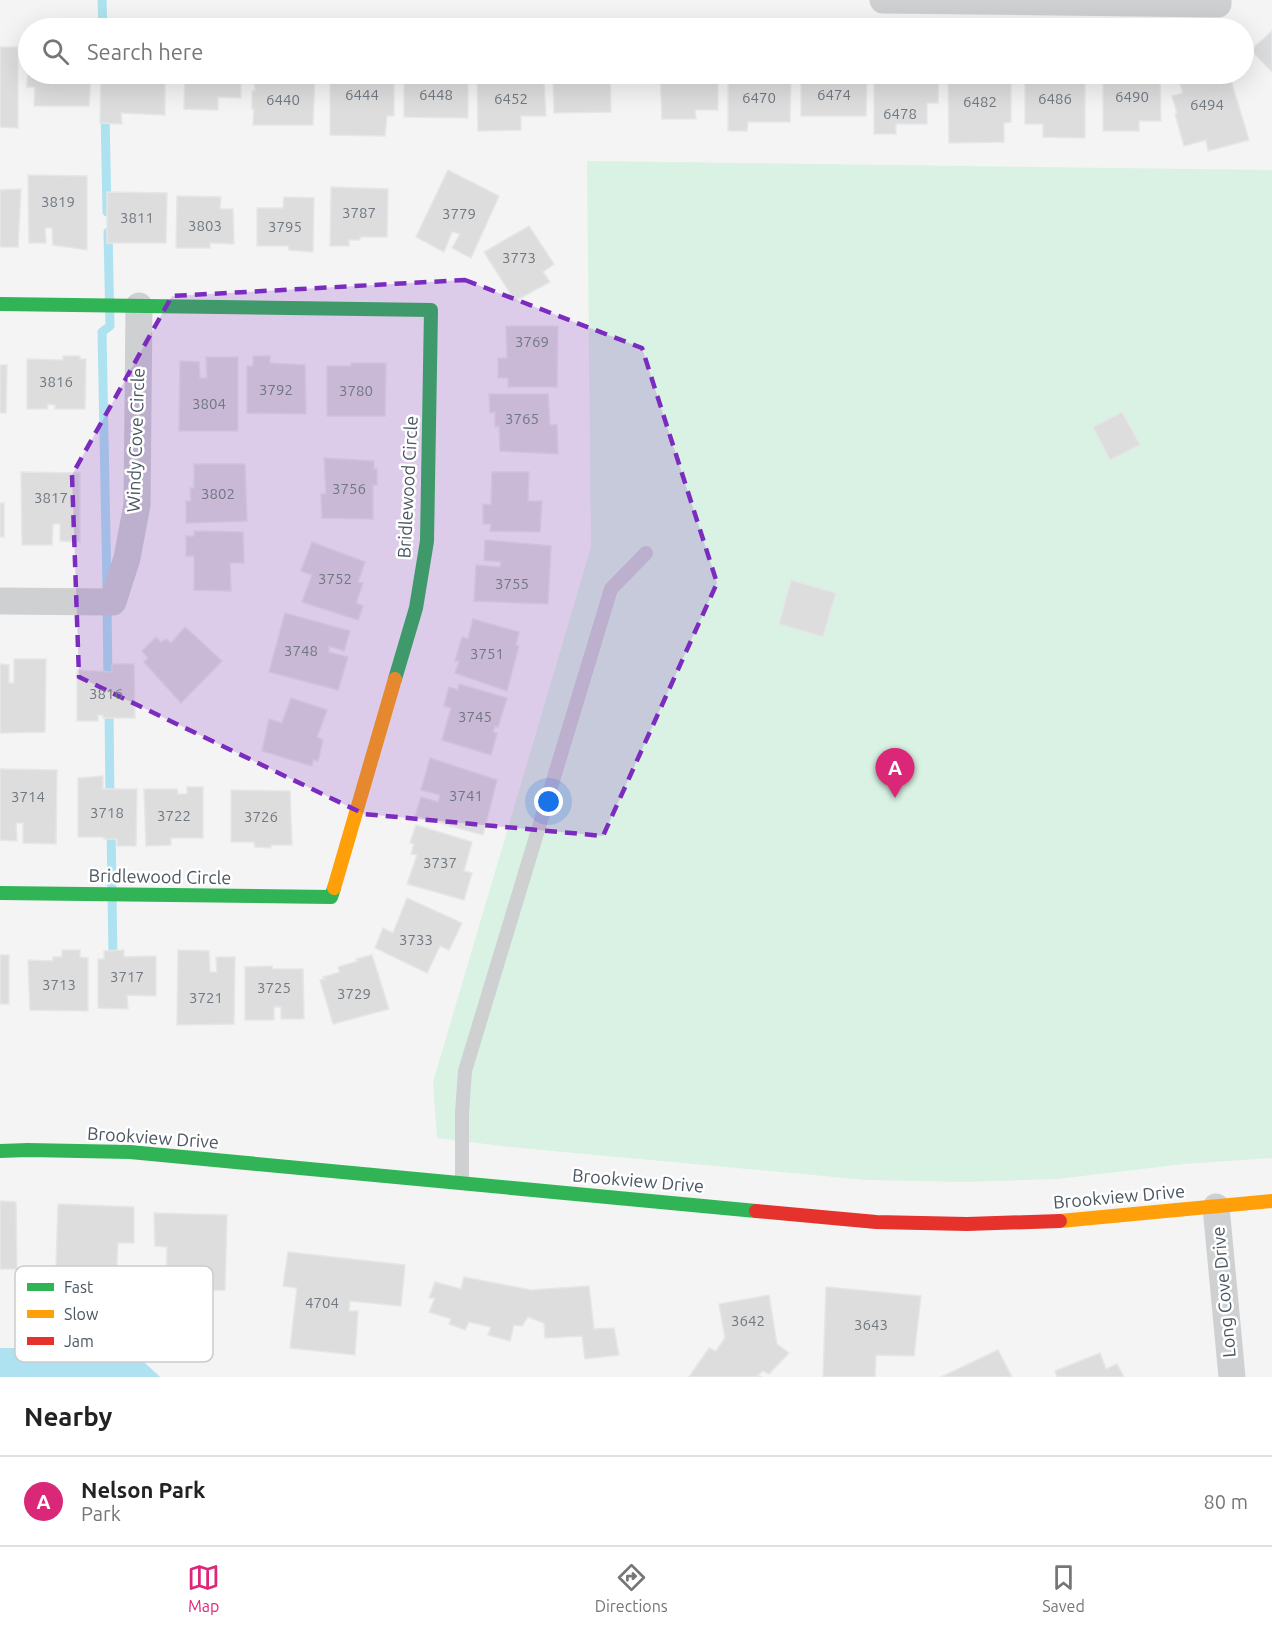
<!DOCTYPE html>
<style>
body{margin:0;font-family:Ubuntu,sans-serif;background:#f6f6f6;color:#222}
.you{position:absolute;left:549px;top:802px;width:21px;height:21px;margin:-15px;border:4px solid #fff;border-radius:50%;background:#1a73e8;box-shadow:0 0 0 9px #1a73e833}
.badge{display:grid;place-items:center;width:39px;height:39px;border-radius:50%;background:#db2777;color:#fff;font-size:20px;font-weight:700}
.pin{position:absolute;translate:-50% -50px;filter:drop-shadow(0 2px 3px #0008)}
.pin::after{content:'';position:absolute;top:32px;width:21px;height:18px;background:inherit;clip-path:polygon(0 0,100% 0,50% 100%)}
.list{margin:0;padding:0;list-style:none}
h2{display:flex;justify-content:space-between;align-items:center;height:78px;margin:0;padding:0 24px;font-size:26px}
h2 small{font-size:20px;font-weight:400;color:#767676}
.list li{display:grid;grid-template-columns:39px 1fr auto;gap:18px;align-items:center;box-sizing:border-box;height:90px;padding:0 24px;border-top:2px solid #e0e0e0}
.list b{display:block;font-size:22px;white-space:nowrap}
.list p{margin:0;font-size:20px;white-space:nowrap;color:#767676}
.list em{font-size:20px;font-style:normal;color:#767676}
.icon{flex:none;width:33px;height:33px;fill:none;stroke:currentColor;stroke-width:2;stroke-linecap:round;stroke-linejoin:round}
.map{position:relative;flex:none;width:1272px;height:1377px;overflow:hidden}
.search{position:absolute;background:#fff;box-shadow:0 6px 24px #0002;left:18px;right:18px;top:18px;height:66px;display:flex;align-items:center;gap:15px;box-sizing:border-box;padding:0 21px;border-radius:33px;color:#767676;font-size:22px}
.sheet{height:168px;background:#fff}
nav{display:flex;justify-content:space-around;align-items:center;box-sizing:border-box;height:84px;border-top:2px solid #e0e0e0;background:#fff;font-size:16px;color:#767676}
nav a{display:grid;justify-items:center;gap:3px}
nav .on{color:#db2777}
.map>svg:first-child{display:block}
.green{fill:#d9f2e3}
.water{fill:#aee2f0}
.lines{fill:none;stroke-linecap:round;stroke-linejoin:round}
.stream{stroke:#aee2f0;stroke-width:9}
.building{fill:#ddddde;stroke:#e5e6e7;stroke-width:1.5}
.lane{stroke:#ced0d2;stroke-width:14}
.street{stroke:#ced0d2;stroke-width:27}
.fast{stroke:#30b455;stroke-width:14}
.slow{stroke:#ff9f0a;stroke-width:14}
.jam{stroke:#e5322d;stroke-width:14}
.marked{fill:#7b2cbf;fill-opacity:0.2;stroke:#7b2cbf;stroke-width:4.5;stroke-dasharray:12 8;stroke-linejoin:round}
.labels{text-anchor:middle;stroke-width:5;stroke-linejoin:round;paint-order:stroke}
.number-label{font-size:15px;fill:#707881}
.street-label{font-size:18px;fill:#4a5661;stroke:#fff}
.key{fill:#fff;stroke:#c9ccd0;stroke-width:1.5}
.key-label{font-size:16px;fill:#4a5661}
</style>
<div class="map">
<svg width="1272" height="1377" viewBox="0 0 1272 1377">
<rect width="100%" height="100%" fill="#f4f4f4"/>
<path class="green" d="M587,161L1272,170V1158L1184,1164L1057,1179L965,1182L867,1180L510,1147L437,1138L433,1082L591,547Z"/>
<path class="water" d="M0,1348H129L160,1377H0Z"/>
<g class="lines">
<g class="stream">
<path d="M102,0L103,28"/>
<path d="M105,112L107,212"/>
<path d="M107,589L102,332L110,326L108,232"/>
<path d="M107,605L108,682"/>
<path d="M109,707L110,802"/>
<path d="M111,827L113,960"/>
</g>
</g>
<g class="building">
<path d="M1272,31V72L1251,50Z"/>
<path d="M0,47H18V128L0,127Z"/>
<path d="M28,54V74H91L89,106H34L35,87H27Z"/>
<path d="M101,74H165V115L121,113L122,124L100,123Z"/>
<path d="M185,74H241V98L218,97V110L184,109Z"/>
<path d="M254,74H315L313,125H253L254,109H252V91H255Z"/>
<path d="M330,74H394V116H387L385,136L330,135Z"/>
<path d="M404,74H468V118L404,117Z"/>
<path d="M477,74H541V81H544L546,116H521V130L478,131Z"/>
<path d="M553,74H610L611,112L554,113Z"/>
<path d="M660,74H718V110H695L696,119H662Z"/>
<path d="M728,74H791L790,122H748L747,131H728Z"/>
<path d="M801,74H867L866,116H801Z"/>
<path d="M874,74H939L938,103H927V124H896V134H874Z"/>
<path d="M948,74H1001L1003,76V81H1011V122L1004,123V142L949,143Z"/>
<path d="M1025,74H1085V138L1043,137V124H1025Z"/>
<path d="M1103,74H1160L1161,121H1139V131H1103Z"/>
<path d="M1196,74V76L1206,74H1229L1249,140L1208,151L1206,140L1184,146L1175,114L1177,113L1172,96L1183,93L1178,78Z"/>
<path d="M448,170L499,196L471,258L452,248L460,234L452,232L444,252L416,237Z"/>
<path d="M28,175L87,176V250L53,245L52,228H45L46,243H29Z"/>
<path d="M331,187L388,189L387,237H360V240H349V246H330Z"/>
<path d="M21,189L18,247H0V190Z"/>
<path d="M107,192L167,193L166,243H107Z"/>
<path d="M177,196L221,197L220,209H233L234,244L210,243V248H176Z"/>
<path d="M284,197L314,198L313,252L289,250L288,246H257V208H283Z"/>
<path d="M529,226L554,264L543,272L550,282L515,301L484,252Z"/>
<path d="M506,326H558L557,387H508V378H498V358H507Z"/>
<path d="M63,356H80V359H86L85,409H55V405L48,404L47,409H27V359L63,360Z"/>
<path d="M253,356H270V363L305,365L306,414L247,413V366H253Z"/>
<path d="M206,357H238V431H179L180,361L199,362L200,378H207Z"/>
<path d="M351,363H386L385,416H327V366H351Z"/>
<path d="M0,365H7L6,413H0Z"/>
<path d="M489,394H548L550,425H557L558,454L500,451L499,426L495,427V412L490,413Z"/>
<path d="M1122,412L1140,445L1110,460L1093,427Z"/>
<path d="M324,458L374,461V469H377V485H373V519L322,518L321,494H326Z"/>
<path d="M194,464H245L247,521L186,523V501H191L190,488H194Z"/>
<path d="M21,472L80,473V542L60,541V524H53L52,545H22Z"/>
<path d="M492,472H529L528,501H542L540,532L490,531L491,524H483V504L491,505Z"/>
<rect x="0" y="503" width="4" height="34"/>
<path d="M194,531L243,532L244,563H230L231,591L194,590V556H186V536H194Z"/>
<path d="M485,540L551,546L548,604L474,601L476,565L500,567L501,562L484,560Z"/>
<path d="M312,542L365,562L358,582L363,583L356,603L363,606L358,620L302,602L312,575L301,571Z"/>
<path d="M791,580L836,593L823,637L779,624Z"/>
<path d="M285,613L350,631L344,651L329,646V652L348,657L338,690L269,672Z"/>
<path d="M473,619L519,632L516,645L519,646L507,691L455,673L459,661H455L462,637L468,639Z"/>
<path d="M185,627L222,661L181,703L144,662L148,658L142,651L156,637L161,642L166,639L171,643Z"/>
<path d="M14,659H46L45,732L0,733V664L9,665V683H14Z"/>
<path d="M112,664H134L135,718H103V715H98V721H77V670L112,672Z"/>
<path d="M459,684L507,698L498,727L495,726L493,732L497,733L491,755L442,740L451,708L444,706L449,687L458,690Z"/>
<path d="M291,698L327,710L317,737L323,740L318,761L313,760L312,766L262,751L269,719L282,723Z"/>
<path d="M430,758L497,780L483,835L415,816L421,797L438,802L440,795L421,790Z"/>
<path d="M0,769L57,770L56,844L23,843V823H16L17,841L0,840Z"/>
<path d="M103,776V789H137L136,846H117V839H104V837H78V778Z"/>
<path d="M187,787H203V838H171V845L146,846L144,789H177L178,794H187Z"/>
<path d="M231,790L290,791L292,845H271V848L255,847L254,842H231Z"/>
<path d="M416,825L472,842L464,871L472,873L464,900L407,884L417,855L411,854L414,844L410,843Z"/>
<path d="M407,898L462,923L449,950L440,946L427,973L375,948L383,928L393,933Z"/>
<path d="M62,950H80V957L88,958V1011L30,1010L28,960L53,961V957H62Z"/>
<path d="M124,950V957L156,956V996L127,995L128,1009L98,1008V959H104V951Z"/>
<path d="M178,950L209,951L210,972H217L216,957H235L234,1024L177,1025Z"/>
<rect x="0" y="955" width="9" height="49"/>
<path d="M372,955L389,1009L333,1024L320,980L325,979L323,977L340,972L338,967L358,961L356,959Z"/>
<path d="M272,966V969H303L304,1019H281V1007H274V1020H245V967Z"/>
<path d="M0,1201L16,1202L17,1269H0Z"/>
<path d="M58,1204L134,1207V1243H118L115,1298L55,1297Z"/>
<path d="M154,1213L227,1215L225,1290L166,1291L167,1247L155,1246Z"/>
<path d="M288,1252L405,1265L401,1306L350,1301L349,1311H358L355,1355L290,1348L297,1288L283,1286Z"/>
<path d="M464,1277L531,1290L589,1286L594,1329L614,1328L619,1355L585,1359L582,1336L545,1338L544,1323L528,1317L522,1326L514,1325L510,1341L488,1335L491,1327L469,1322L465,1330L449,1324L451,1319L429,1312L435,1298H429L435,1282L461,1289Z"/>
<path d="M826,1287L921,1296L914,1356L876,1355L875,1377H823Z"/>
<path d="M769,1295L777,1344L789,1353L769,1374L763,1371L758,1375L761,1377H689L709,1348L716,1351L725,1338L719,1304Z"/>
<path d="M998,1350L1012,1377H941Z"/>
<path d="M1100,1353L1106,1369L1117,1364L1124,1377H1057L1055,1371Z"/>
</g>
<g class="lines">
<path class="lane" d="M462,1183V1113L465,1071L611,589L646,553"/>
<g class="street">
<path d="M883,0L1218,4V0"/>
<path d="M0,601L113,602L127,558L137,505L139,306"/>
<path d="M1216,1207L1232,1377"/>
</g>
<g class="fast">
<path d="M0,304L431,310L427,541L416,608L395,679"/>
<path d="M0,893L331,897L334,888"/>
<path d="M0,1151L28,1150L130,1152L756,1211"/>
</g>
<g class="slow">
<path d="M334,888L395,679"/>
<path d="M1060,1221L1272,1201"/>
</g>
<path class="jam" d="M756,1211L876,1222L967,1224L1060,1221"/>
</g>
<path class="marked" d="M465,280L642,348L717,583L603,836L364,814L79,677L72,475L172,296Z"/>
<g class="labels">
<g class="number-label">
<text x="362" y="100">6444</text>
<text x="436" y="100">6448</text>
<text x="834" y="100">6474</text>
<text x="1132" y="102">6490</text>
<text x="759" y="103">6470</text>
<text x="511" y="104">6452</text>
<text x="1055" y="104">6486</text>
<text x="283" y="105">6440</text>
<text x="980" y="107">6482</text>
<text x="1207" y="110">6494</text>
<text x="900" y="119">6478</text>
<text x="58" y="207">3819</text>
<text x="359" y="218">3787</text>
<text x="459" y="219">3779</text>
<text x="137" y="223">3811</text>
<text x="205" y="231">3803</text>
<text x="285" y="232">3795</text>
<text x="519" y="263">3773</text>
<text x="532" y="347">3769</text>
<text x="56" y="387">3816</text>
<text x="276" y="395">3792</text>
<text x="356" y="396">3780</text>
<text x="209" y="409">3804</text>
<text x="522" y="424">3765</text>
<text x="349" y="494">3756</text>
<text x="218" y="499">3802</text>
<text x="51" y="503">3817</text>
<text x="335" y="584">3752</text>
<text x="512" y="589">3755</text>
<text x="301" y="656">3748</text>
<text x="487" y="659">3751</text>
<text x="106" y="699">3816</text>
<text x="475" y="722">3745</text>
<text x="466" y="801">3741</text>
<text x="28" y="802">3714</text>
<text x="107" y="818">3718</text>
<text x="174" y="821">3722</text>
<text x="261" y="822">3726</text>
<text x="440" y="868">3737</text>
<text x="416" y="945">3733</text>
<text x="127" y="982">3717</text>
<text x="59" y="990">3713</text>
<text x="274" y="993">3725</text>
<text x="354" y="999">3729</text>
<text x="206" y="1003">3721</text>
<text x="322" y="1308">4704</text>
<text x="748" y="1326">3642</text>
<text x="871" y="1330">3643</text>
</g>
<g class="street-label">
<text transform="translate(136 440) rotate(-88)" y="6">Windy Cove Circle</text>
<text transform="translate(408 487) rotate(-87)" y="6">Bridlewood Circle</text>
<text transform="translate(160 877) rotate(1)" y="6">Bridlewood Circle</text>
<text transform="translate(153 1138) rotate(4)" y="6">Brookview Drive</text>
<text transform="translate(638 1181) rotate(5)" y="6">Brookview Drive</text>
<text transform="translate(1119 1197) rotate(-5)" y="6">Brookview Drive</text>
<text transform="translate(1224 1292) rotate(-95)" y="6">Long Cove Drive</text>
</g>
</g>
<rect x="15" y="1266" width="198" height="96" rx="9" class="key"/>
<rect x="27" y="1283" width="27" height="8" fill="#30b455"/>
<rect x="27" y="1310" width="27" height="8" fill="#ff9f0a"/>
<rect x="27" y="1337" width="27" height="8" fill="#e5322d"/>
<g class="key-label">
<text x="64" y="1293">Fast</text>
<text x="64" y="1320">Slow</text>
<text x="64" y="1347">Jam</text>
</g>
</svg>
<div class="you"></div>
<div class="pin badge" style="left:895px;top:798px">A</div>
<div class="search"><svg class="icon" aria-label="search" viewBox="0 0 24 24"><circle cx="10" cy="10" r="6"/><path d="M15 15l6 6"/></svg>Search here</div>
</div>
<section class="sheet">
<h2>Nearby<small></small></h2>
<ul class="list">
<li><span class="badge">A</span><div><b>Nelson Park</b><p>Park</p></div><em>80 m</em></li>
</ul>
</section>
<nav>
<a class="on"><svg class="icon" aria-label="map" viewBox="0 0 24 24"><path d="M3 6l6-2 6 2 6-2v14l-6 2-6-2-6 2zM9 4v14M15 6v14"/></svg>Map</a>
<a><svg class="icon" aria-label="directions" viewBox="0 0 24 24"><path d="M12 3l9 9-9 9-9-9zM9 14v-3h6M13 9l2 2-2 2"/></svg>Directions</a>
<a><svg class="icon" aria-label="saved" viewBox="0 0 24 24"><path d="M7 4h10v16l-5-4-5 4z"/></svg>Saved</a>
</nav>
